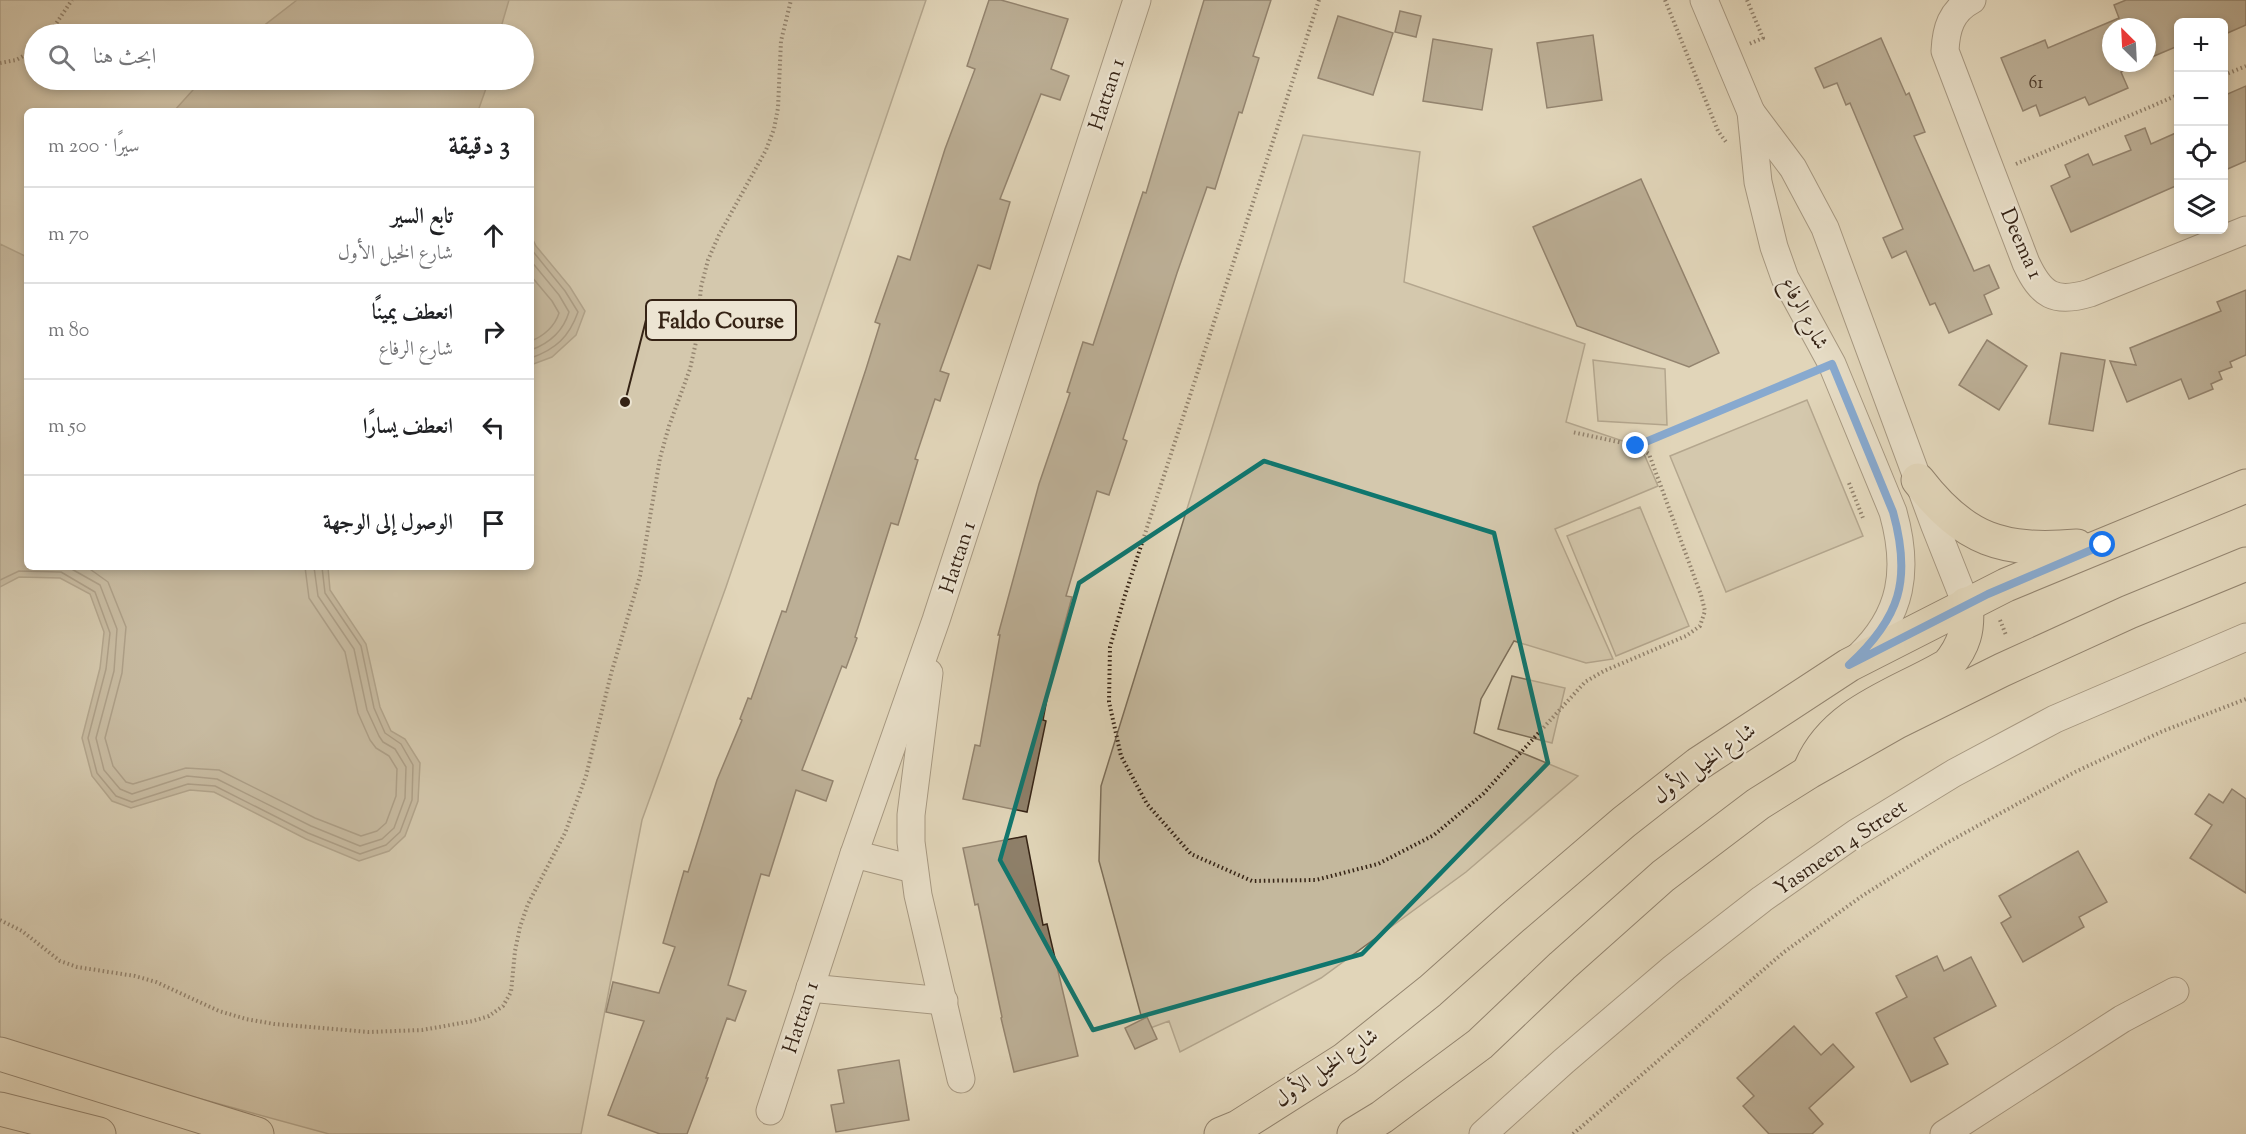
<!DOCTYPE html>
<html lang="ar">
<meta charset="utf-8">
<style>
body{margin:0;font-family:"Sorts Mill Goudy",Amiri,serif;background:#f2f2f2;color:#202124;direction:rtl}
.controls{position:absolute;right:18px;top:18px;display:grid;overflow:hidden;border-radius:9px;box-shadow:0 3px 9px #0003}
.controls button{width:54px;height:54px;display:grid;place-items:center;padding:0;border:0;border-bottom:2px solid #e0e0e0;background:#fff;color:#202124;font:30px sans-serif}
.compass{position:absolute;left:2102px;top:18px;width:54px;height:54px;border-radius:50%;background:#fff;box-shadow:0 3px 9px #0003;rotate:336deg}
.stop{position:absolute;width:18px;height:18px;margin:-14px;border:4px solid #1a73e8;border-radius:50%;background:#fff}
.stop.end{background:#1a73e8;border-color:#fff;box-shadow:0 2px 6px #0008}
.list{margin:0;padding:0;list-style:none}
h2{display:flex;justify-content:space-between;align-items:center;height:78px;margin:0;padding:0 24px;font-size:26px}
h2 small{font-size:20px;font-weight:400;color:#757577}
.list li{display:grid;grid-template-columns:39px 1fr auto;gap:18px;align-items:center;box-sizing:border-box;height:96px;padding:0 24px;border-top:2px solid #e0e0e0}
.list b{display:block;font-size:22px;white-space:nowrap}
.list p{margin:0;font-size:20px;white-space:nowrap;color:#757577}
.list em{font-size:20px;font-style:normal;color:#757577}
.icon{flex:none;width:33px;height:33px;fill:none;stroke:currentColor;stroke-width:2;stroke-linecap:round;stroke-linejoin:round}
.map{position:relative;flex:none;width:2246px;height:1134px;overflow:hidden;direction:ltr}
.search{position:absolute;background:#fff;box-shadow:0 3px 9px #0003;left:24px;top:24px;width:510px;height:66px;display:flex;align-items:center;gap:15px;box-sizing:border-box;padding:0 21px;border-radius:33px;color:#757577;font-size:22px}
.panel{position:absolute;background:#fff;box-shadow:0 3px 9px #0003;left:24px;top:108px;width:510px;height:462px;border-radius:9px;direction:rtl}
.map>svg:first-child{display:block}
.green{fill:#c4b89d;stroke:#7c6e59;stroke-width:1.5;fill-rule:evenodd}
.water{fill:#a79981;stroke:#796a56;stroke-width:1.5}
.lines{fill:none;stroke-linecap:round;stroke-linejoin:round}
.shore{stroke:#6e5e4b;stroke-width:1.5}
.building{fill:#8e806a;stroke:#352315;stroke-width:1.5}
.minor-casing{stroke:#60503e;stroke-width:29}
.major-casing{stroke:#352315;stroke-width:35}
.path{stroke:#352315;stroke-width:4;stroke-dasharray:1.5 3;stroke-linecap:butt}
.minor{stroke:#ece4d2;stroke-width:27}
.major{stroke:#e1d6b9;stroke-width:33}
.route{stroke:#1a73e8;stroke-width:8}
.marked{fill:none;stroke:#0f766e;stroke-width:4.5;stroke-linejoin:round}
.labels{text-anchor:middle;stroke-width:4.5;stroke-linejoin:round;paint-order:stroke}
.number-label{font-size:18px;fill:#4b3a2a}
.street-label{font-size:21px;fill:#352315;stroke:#ece4d2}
.leader{fill:none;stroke:#352315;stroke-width:2}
.callout-dot{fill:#352315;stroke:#ece4d2;stroke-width:2}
.callout{fill:#ece4d2;stroke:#352315;stroke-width:2}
.callout-label{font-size:22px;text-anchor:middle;font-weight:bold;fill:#352315}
</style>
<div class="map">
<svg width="2246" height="1134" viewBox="0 0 2246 1134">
<rect width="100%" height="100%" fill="#e1d6b9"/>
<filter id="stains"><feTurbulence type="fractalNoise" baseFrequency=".00333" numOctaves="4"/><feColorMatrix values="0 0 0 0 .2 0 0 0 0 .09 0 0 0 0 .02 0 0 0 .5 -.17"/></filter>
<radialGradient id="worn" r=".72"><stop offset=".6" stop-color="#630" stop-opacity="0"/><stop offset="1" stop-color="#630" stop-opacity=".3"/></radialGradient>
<g class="green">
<path d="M0,0H926L726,587L642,820L581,1134H329L0,1044ZM34,34H524V80H34ZM27,111H531V567H27Z"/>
<path d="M1303,135L1420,152L1404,282L1585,344L1566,422L1641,447L1658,486L1555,529L1613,659L1586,663L1514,641L1481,699L1474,733L1578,776L1466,872L1321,978L1180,1052L1169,1021L1145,1030L1099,861L1101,786Z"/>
<path d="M1593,360L1665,369L1667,425L1598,421Z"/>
<path d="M1807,400L1863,536L1726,592L1670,456Z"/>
<path d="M1640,507L1689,626L1616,656L1567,536Z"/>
<path d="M1512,676L1565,688L1552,743L1498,729Z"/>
</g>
<g class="water">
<path d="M297,0H509L499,34H253Z"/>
<path d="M202,80H489L478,111H174Z"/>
<path d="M531,236L536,246L570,287L585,311L576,335L552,357L531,365Z"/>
<path d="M0,244L27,257V567H328L330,590L366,644L380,707L391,731L405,739L420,763L418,801L405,836L389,851L359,861L306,839L214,792L190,790L131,808L112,801L92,776L82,738L100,668L104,632L90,594L60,578L19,577L0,587Z"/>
</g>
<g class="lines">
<g class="shore">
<path d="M531,249L565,291L578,312C569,337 556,349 531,358"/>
<path d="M531,261L559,295L569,312C563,332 550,343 531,350"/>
<path d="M531,276L552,301L559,313C555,326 544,336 531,341"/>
<path d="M68,567L100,585L117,629L114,671L96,738L104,770L120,789L132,794L187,776L217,779L311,826L360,846L382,839L394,828L405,798L406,767L395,749L383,742L379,736L367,710L354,649L318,596L314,567"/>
<path d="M87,567L108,582L126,627L122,673L105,738L113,766L126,782L133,784L186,768L219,770L315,818L361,836L377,831L386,823L396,796L397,769L389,756L376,748L370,740L358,713L345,652L309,598L305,567"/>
<path d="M0,580L19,571L61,572L95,592L110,633L106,669L88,738L97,773L116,796L132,802L188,784L215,786L308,833L360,854L386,845L400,832L412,800L413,765L401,744L385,733L374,708L361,646L325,593L322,567"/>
</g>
</g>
<g class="building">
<path d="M989,0H1001L1068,19L1051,69L1069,76L1060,100L1041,94L1000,199L1010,202L990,269L978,265L940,371L949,374L940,401L935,399L915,459L918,460L898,525L891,523L855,637L857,638L846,668L842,666L802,770L833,781L826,801L796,790L769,876L761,874L728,985L746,991L735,1021L727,1018L706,1078H708L687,1134H660L608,1115L644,1021L606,1012L613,982L659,993L675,947L663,943L684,871L688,872L717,780L742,720L740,719L748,698L751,699L782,611L786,612L866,369L880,324L875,322L898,256L910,260L945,149L975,69L967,66Z"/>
<path d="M1204,0H1271L1253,56L1259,58L1242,113L1239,112L1215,189L1207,187L1177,273L1123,439L1127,441L1109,495L1097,491L1066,596L1072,597L1053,667L1043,720L1046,721L1027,812L963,799L975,745L980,746L1000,635H998L1039,484L1070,393L1067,392L1083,342L1093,345L1143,192L1146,193Z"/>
<path d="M2126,0H2246V25L2223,35V22H2178V46L2147,59V27H2111V63H2138L2121,72L2128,88L2089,105L2085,97L2040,116L2036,105L2023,111L2001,58L2045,40L2048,48L2119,18L2114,5Z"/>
<path d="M1400,11L1421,16L1416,37L1395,32Z"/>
<path d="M1338,16L1393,33L1373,95L1318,78Z"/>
<path d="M1593,35L1602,100L1547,108L1537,43Z"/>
<path d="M1881,38L1906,95L1909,93L1925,132L1914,136L1974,271L1989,265L1999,288L1984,295L1992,314L1949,333L1935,303L1930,305L1906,251L1892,258L1883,238L1903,229L1850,103L1846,105L1837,83L1824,88L1815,68Z"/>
<path d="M1433,39L1492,49L1482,110L1423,101Z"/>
<path d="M2246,86V161L2223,171V96Z"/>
<path d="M2145,128L2151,144L2178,132V185L2071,232L2051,186L2070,177L2065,165L2088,154L2093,165L2131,150L2125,136Z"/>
<path d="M1641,179L1719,353L1689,367L1577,326L1533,227Z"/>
<path d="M2246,290V355L2230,362L2232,367L2219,372L2222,379L2211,384L2213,389L2189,399L2181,379L2127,402L2110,361L2136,365L2130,348L2221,311L2217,302Z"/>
<path d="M1987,340L2027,366L1999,410L1959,385Z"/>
<path d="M2061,353L2105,360L2093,431L2049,424Z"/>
<path d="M2232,789L2246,799V893L2190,858L2212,825L2195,814L2209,794L2223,803Z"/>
<path d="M1026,836L1043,925L1047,924L1078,1056L1014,1072L1001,1018L1002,1017L978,904L975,905L963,848Z"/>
<path d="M2078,851L2107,902L2079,917L2084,927L2023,962L2001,923L2011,917L1999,896Z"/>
<path d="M1937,956L1944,971L1971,957L1996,1006L1934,1038L1948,1064L1911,1082L1876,1013L1907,997L1896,976Z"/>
<path d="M1147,1017L1157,1039L1135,1049L1125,1028Z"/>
<path d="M1794,1026L1821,1055L1833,1044L1854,1067L1809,1108L1823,1124L1812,1134H1769L1743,1106L1754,1096L1737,1078Z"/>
<path d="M899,1060L909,1120L836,1132L831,1105L844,1103L838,1070Z"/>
</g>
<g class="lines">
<g class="minor-casing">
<g id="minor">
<path d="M1704,0L1751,112L1793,168L1825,228L1935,526L1966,604"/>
<path d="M1972,0C1951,11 1946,29 1945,51L2026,263C2041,295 2054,304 2090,293L2246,230"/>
<path d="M1751,112L1758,182L1774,247L1785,278L1832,364L1893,512C1909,569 1903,615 1858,657"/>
<path d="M929,673L911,815V842L918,895L961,1079"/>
<path d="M854,854L913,869"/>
<path d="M810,988L944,1001"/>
<path d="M770,1111L854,854L936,620L1137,0"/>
<path d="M1483,1134L1564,1061L1672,969L1762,899L1856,833L1954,773L2055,719L2246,637"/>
<path d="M1944,1134L2122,1019L2175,991"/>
</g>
</g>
<g class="major-casing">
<g id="major">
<path d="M1918,480C1965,541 2003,552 2077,546"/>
<path d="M1811,767C1835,711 1899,694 1948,665C1964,646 1969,629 1966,604"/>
<path d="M0,1054L257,1134"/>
<path d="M0,1109L99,1134"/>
<path d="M1221,1134L1238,1127L1345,1059L1430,991L1512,918L1624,822L1698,764L1849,665L2006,585L2246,486"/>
<path d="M1354,1134L1382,1117L1480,1044L1562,966L1663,876L1758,804L1809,772L1897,722L2002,670L2129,612L2246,564"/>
</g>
</g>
<g class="path">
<path d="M1319,0L1125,595L1110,647L1109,702L1121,756L1147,804L1191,854L1252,881L1316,880L1378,864L1434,835L1483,794L1585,682L1604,671L1686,636L1700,626L1705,611L1701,595L1649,454L1637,446L1572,432"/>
<path d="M1665,0L1718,131L1726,142"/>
<path d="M1747,0L1763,38L1749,44"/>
<path d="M49,34L72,0"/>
<path d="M0,63L16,60L34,50"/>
<path d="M2224,75L2246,66"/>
<path d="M2016,164L2178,95"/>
<path d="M1637,445L1807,374"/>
<path d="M1849,483L1863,518"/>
<path d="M2000,620L2006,635"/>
<path d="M0,920L22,931L60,961L77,967L135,976L156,982L219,1011L246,1019L274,1024L369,1032L422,1030L473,1021L489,1016L503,1006L511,992L515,951L520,927L528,904L565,833L586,776L611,674L640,576L660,458L669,426L690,369L696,342L701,287L708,260L719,235L766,150L774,129L778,108L781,41L791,0"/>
<path d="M1573,1134L1784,952L1862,896L1943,845L2075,772L2163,731L2246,699"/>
</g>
<use href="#minor" class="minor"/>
<use href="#major" class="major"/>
</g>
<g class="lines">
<path class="route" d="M1636,446L1832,364L1893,512C1912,580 1900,618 1849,665L1988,594L2103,545"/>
</g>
<path d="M0 0H2246V1134H0ZM1264,461L1494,533L1548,763L1362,954L1093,1030L1000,860L1079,583Z" fill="#e1d6b9" fill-opacity=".55" fill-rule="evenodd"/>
<path class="marked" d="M1264,461L1494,533L1548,763L1362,954L1093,1030L1000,860L1079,583Z"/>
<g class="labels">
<g class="number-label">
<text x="2036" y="88">61</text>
</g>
<g class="street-label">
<text transform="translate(1106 94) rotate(-72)" y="7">Hattan 1</text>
<text transform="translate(2022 243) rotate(66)" y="7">Deema 1</text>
<text transform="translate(1805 313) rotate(62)" y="7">شارع الرفاع</text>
<text transform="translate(957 557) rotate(-72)" y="7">Hattan 1</text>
<text transform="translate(1704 763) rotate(-36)" y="7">شارع الخيل الأول</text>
<text transform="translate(1840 847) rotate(-34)" y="7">Yasmeen 4 Street</text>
<text transform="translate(800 1017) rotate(-72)" y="7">Hattan 1</text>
<text transform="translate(1326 1067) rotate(-35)" y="7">شارع الخيل الأول</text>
</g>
</g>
<path class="leader" d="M625 402L646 320"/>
<circle class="callout-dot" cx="625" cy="402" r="6"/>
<rect class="callout" x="646" y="300" width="150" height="40" rx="6"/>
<g class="callout-label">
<text x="721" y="328">Faldo Course</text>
</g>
<rect width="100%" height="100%" filter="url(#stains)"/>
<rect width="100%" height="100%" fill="url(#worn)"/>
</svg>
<div class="controls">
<button>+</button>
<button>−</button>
<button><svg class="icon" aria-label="locate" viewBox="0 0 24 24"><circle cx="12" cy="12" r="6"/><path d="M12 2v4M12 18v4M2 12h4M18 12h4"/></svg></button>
<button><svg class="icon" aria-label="layers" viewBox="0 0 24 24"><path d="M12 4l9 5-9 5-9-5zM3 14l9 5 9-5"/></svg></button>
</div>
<svg class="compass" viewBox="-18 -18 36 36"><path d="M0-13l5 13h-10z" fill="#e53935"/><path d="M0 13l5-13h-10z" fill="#757577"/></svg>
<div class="stop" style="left:2103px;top:545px"></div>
<div class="stop end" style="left:1636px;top:446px"></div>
<div class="search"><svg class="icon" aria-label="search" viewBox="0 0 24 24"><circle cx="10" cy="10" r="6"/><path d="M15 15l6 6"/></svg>ابحث هنا</div>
<section class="panel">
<h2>3 دقيقة<small>سيرًا · 200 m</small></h2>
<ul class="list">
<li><svg class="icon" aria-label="ahead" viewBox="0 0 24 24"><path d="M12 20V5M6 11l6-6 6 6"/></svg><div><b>تابع السير</b><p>شارع الخيل الأول</p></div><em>70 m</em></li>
<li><svg class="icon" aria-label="right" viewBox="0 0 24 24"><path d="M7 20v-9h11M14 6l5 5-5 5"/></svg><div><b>انعطف يمينًا</b><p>شارع الرفاع</p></div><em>80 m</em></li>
<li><svg class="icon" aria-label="left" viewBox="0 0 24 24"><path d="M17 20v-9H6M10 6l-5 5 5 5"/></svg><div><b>انعطف يسارًا</b></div><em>50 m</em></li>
<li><svg class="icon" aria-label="arrive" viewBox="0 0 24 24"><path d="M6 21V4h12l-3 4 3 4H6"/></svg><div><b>الوصول إلى الوجهة</b></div></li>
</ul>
</section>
</div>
